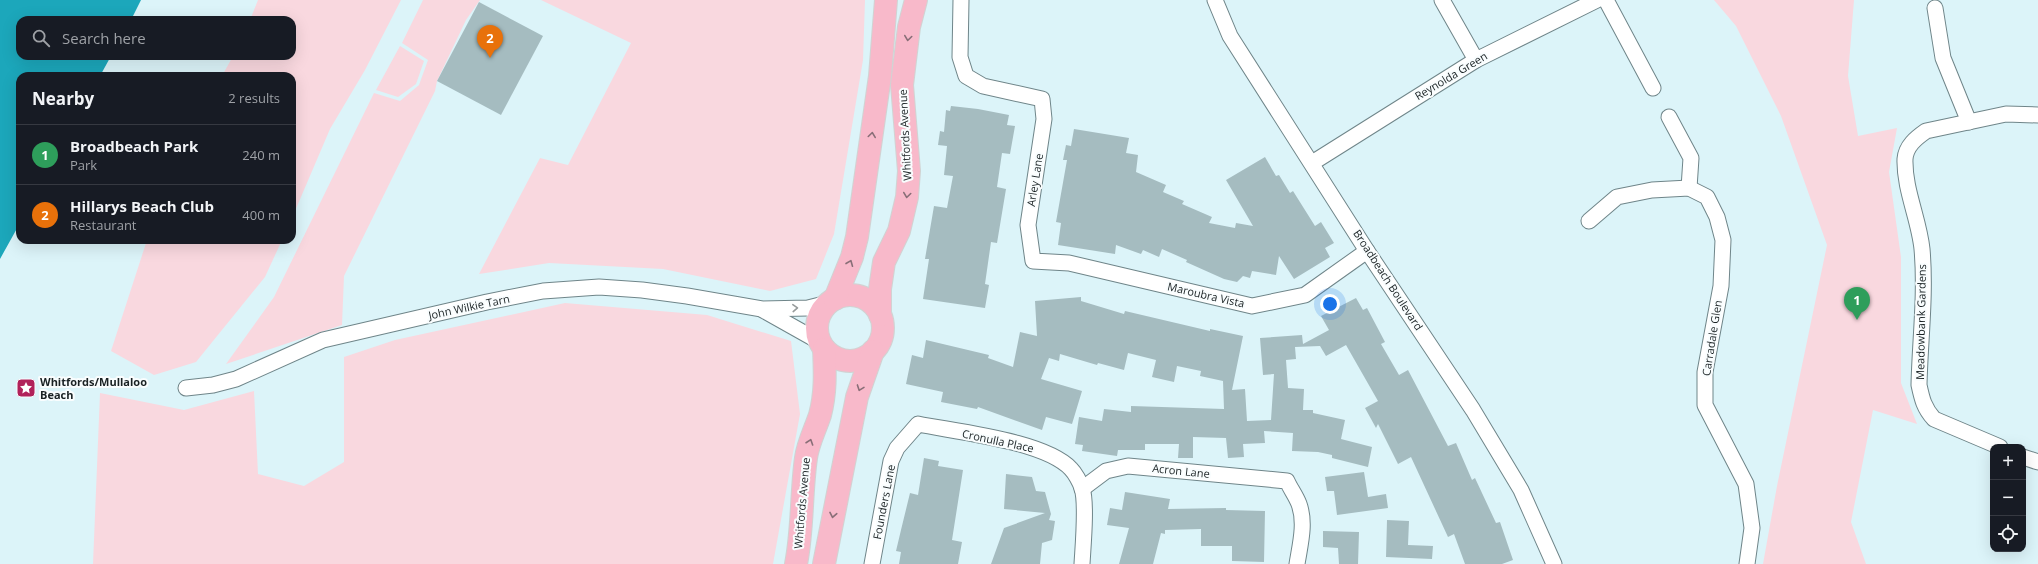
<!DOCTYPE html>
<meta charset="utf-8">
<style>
body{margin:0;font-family:"Open Sans",sans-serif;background:#20242c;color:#f1f3f6}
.controls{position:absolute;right:12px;bottom:12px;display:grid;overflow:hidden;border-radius:8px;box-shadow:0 4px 16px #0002}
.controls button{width:36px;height:36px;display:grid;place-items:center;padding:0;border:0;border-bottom:1px solid #363941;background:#171b24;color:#f1f3f6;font:20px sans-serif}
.you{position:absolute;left:1330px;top:304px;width:14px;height:14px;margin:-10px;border:3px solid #fff;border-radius:50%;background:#1a73e8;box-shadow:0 0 0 6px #1a73e833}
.badge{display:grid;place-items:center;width:26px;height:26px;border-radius:50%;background:#d495b0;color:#fff;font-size:13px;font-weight:700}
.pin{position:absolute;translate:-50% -33px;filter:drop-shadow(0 1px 2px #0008)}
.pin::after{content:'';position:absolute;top:21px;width:14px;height:12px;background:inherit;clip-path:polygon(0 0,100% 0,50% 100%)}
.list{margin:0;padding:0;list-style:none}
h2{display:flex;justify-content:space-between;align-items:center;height:52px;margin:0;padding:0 16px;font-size:17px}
h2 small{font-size:13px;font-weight:400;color:#9ea1a6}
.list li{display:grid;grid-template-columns:26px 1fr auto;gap:12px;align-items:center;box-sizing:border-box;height:60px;padding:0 16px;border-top:1px solid #363941}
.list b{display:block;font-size:15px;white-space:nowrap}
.list p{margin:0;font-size:13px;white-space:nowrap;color:#9ea1a6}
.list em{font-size:13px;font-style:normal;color:#9ea1a6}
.icon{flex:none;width:22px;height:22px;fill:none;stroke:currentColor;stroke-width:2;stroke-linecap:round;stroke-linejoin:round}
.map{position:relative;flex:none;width:2038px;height:564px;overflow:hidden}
.search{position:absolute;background:#171b24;box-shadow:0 4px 16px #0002;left:16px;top:16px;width:280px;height:44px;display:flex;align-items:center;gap:10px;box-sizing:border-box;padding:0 14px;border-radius:12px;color:#9ea1a6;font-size:15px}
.panel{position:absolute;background:#171b24;box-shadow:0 4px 16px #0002;left:16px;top:72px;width:280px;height:172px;border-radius:12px}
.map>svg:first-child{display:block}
.green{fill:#f9d8df}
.water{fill:#1ca7bb}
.building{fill:#a5bcc0}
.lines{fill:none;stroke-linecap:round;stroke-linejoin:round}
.minor-casing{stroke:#6f8589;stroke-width:17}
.primary-casing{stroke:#d1d3d3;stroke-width:24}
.minor{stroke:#fff;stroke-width:15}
.primary{stroke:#f8b9ca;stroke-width:22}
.oneway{stroke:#896e77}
.oneway2{stroke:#989c9c}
.labels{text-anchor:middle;stroke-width:4;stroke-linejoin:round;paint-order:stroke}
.street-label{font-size:11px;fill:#1a2224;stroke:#f9fdfe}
.poi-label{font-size:11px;font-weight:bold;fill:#1a2224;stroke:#f9fdfe;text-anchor:start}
</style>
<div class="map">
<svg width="2038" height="564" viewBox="0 0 2038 564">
<rect width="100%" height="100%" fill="#dcf4f9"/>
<g class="green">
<path d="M258,0H401L365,70L330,129L292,218V76H222L233,56H292V20H250Z"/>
<path d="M423,0H480L466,20L437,81L435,91L344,276L342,325L226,364L274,297L374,93L400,101L419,85L428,60L402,43Z"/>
<path d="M541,0H865L863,60L834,234L816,279L770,291L663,269L549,263L479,274L540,158L568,165L631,43Z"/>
<path d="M1714,0H1854L1848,76L1858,136L1897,128L1889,172L1901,257V383L1917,424L1873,410L1851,522L1866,564H1763L1777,486L1827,245L1781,116L1736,26Z"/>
<path d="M400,46L424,61L416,84L398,97L376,90Z"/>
<path d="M147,240H282L265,277L196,362L154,375L111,351Z"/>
<path d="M565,303L707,315L791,341L800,414L773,564H93L100,393L184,410L254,391L258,474L304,486L344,462V357L395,340Z"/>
</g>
<path class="water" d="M0,0H141L131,20H20V56H111L100,76H20V223L0,259Z"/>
<g class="building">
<path d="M479,2L543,36L501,115L437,81Z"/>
<path d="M951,106L978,109L1009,115L1007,125L1015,126L1010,154L1002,153L997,187L1006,189L997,243L991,242L985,284L989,285L985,308L923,299L929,259H925L934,206L947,208L953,176L944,175L947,146L938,145L940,131L944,132L946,110L950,111Z"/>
<path d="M1074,129L1129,138L1126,153L1138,155L1136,172L1166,185L1163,192L1184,201L1182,204L1212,217L1209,223L1235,228L1236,223L1253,226L1226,180L1265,157L1276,176L1279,175L1290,193L1293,191L1315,226L1321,222L1334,243L1325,248L1330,257L1294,279L1279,256L1276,275L1252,271L1250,278L1243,276L1237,282L1224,279L1186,262L1187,260L1162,249L1159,257L1143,250L1141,254L1116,245L1115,254L1058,245L1061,223L1056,222L1067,160H1063L1066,145L1071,146Z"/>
<path d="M1081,297V301L1124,314L1125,311L1210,331V329L1243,336L1232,390L1245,389L1247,421L1271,420L1274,374L1263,375L1260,338L1302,335L1303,344L1329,330L1321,316L1356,298L1363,310L1367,308L1385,342L1381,344L1399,375L1408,370L1448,446L1456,443L1472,480L1475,478L1496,523L1500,522L1513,560L1502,564H1465L1454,534L1448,537L1411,457L1398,464L1378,424L1376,428L1365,408L1378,401L1346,345L1326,356L1320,346L1295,347L1296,359L1286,360L1288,388L1304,389L1303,410H1313V413L1345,420L1341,439L1372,447L1368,467L1332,458V455L1318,452L1292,451L1293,433L1264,431L1265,443L1243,444L1244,457L1228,458L1226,438L1193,437V458H1178L1179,444H1145V450H1118L1117,456L1082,451L1083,445L1075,444L1079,417L1102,421L1104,409L1131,412V406L1224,409L1223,381L1200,376L1201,371L1177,366L1174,382L1152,377L1156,360L1128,353L1124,370L1098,363L1097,365L1060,354L1059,361L1049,358L1041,379L1082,391L1072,424L1046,417L1042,430L978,407L977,409L941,402L943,392L906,384L912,355L923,358L926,340L989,355L988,358L1013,367L1020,332L1037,336L1035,301Z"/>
<path d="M924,458L939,461L938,466L963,470L952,540L962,542L958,564H899L901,552L896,551L901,530L910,493L918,495Z"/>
<path d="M1364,472L1368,497L1386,494L1388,508L1337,515L1334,491H1327L1325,477Z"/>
<path d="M1006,474L1032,477L1036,491L1045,492L1051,514L1049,520L1055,521L1052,540L1042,543L1040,564H991L1004,528L1045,513L1004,509Z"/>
<path d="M1125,492L1170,499L1168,509L1226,508V510L1265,511L1264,562L1232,561V546H1201V529L1165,530V534L1161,533L1153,564H1119L1129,528L1107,525L1110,508L1122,510Z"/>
<path d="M1387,520L1409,521L1408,545L1433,546L1432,559L1386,557Z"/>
<path d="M1323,531L1359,532L1358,564H1339L1338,548L1323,547Z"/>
</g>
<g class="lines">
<g class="minor-casing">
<g id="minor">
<path d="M961,0L960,57L966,76L983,86L1042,99L1044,119L1028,225L1033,261L1069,263L1252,306L1305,295L1367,251"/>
<path d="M1215,0L1230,36L1367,251L1473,410L1521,490L1554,564"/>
<path d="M1442,0L1476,60"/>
<path d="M1606,0L1653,88"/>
<path d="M1935,8L1943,58L1969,122"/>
<path d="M1669,117L1691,158L1689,188"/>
<path d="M1312,163L1476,60L1597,0"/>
<path d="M1589,221L1617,197L1652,190L1689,188L1707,197L1717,217L1723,240L1721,286L1705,372V405L1746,484L1752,528L1747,564"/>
<path d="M763,310L820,342"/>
<path d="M186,388L213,385L236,379L323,340L487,302L543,291L599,287L642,290L687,296L762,309L808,308L828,303"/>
<path d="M2000,447L1934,419C1924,408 1922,399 1919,385C1920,340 1926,294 1922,249C1919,219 1904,189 1905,159C1906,146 1916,138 1926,131L2006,114L2038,115"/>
<path d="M2023,457L2038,462"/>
<path d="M1082,489L1106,471L1128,466L1287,481C1290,488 1296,496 1299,504C1306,523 1300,545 1297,564"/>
<path d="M872,564L891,461L897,448L918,424C957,432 1045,441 1071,469C1075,473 1080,482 1082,488C1087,503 1083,546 1082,564"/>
</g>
</g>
<g class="primary-casing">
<g id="primary">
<circle cx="850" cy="328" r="33"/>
<path d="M835,299L852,257L857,237L880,76L886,0"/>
<path d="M880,315V289L884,262L899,231L907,197L909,171L902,85L909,27L916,0"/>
<path d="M796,564C803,529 801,493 806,458C808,443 815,430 820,415C826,392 825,372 824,349"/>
<path d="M824,564L857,397L873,351"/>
</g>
</g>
<use href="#minor" class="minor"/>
<use href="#primary" class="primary"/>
</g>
<defs><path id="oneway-chevron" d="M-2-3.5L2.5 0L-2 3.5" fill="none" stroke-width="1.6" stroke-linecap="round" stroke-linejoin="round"/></defs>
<g class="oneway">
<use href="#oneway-chevron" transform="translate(908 38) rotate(98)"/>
<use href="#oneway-chevron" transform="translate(872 135) rotate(-82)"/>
<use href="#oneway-chevron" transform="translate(907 195) rotate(98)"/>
<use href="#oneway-chevron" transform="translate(850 263) rotate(-68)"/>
<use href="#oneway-chevron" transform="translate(860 388) rotate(110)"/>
<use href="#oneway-chevron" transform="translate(810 442) rotate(-71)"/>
<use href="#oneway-chevron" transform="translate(833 515) rotate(101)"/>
</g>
<use class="oneway2" href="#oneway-chevron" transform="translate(795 308) rotate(-3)"/>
<defs>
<g id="sight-square" transform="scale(1)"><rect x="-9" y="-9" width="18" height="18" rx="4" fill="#b1225a" stroke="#f9fdfe"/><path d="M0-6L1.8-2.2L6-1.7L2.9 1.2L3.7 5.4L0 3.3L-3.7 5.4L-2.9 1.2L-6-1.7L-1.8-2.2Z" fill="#fff"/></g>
</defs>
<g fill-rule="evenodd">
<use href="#sight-square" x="26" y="388"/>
</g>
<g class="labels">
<g class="street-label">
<text transform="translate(1451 76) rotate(-31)" y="4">Reynolda Green</text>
<text transform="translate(905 135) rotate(-93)" y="4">Whitfords Avenue</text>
<text transform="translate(1035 180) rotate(-81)" y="4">Arley Lane</text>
<text transform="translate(1388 280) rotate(57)" y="4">Broadbeach Boulevard</text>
<text transform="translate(1206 295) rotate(13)" y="4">Maroubra Vista</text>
<text transform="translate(469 307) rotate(-12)" y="4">John Wilkie Tarn</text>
<text transform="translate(1921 322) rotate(-89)" y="4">Meadowbank Gardens</text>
<text transform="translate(1712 338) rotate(-81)" y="4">Carradale Glen</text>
<text transform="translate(998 441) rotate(12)" y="4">Cronulla Place</text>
<text transform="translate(1181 471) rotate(6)" y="4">Acron Lane</text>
<text transform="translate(884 502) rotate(-79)" y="4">Founders Lane</text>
<text transform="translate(802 503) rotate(-85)" y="4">Whitfords Avenue</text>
</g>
<g class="poi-label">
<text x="40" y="386">Whitfords/Mullaloo<tspan x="40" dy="13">Beach</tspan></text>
</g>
</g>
</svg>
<div class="controls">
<button>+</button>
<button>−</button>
<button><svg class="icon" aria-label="locate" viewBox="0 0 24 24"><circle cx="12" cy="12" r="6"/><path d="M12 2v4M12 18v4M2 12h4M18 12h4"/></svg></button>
</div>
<div class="you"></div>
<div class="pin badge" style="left:1857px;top:320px;background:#2e9e5b">1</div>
<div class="pin badge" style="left:490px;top:58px;background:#e8710a">2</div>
<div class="search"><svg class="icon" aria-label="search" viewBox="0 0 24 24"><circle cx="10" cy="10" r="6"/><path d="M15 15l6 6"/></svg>Search here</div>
<section class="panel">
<h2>Nearby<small>2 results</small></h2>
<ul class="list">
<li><span class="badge" style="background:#2e9e5b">1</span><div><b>Broadbeach Park</b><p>Park</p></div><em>240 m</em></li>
<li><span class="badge" style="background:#e8710a">2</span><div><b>Hillarys Beach Club</b><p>Restaurant</p></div><em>400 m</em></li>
</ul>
</section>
</div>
